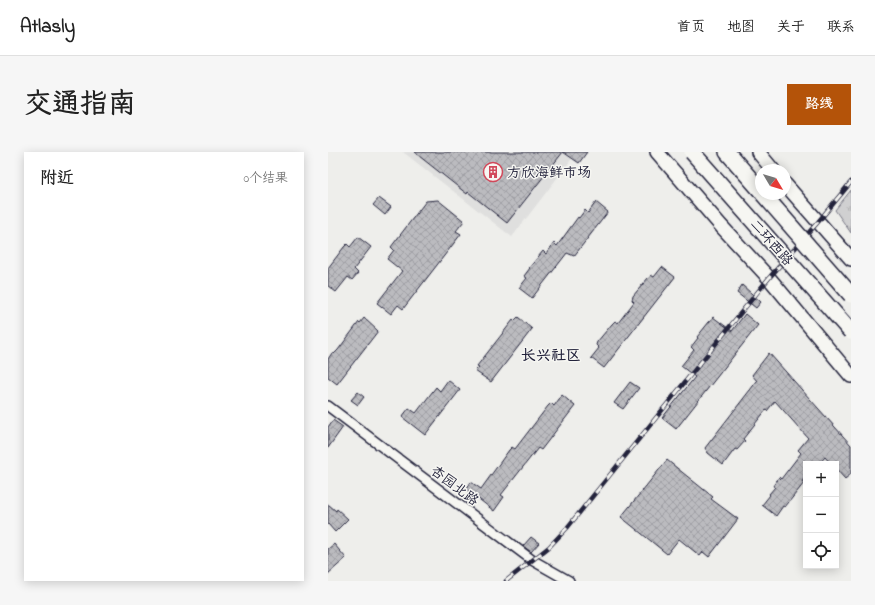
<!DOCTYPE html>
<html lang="zh">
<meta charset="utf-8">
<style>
body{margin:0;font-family:"Indie Flower","LXGW WenKai TC",sans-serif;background:#f6f6f6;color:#222}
.controls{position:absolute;right:12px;bottom:12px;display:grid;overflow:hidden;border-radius:0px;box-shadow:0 2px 10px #0003}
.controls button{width:36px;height:36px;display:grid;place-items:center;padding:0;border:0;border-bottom:1px solid #e0e0e0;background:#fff;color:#222;font:20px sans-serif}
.compass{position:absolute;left:427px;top:12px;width:36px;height:36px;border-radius:50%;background:#fff;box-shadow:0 2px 10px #0003;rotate:128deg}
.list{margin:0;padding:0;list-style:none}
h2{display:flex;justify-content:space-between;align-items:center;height:52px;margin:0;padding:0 16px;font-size:17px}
h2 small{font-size:13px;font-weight:400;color:#767676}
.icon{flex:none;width:22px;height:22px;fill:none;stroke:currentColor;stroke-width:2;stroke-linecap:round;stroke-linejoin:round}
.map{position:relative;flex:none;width:523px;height:429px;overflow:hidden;border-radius:0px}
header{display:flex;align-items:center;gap:24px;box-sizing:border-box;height:56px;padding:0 20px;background:#fff;border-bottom:1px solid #e0e0e0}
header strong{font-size:19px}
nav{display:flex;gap:22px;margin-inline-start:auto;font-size:14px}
.intro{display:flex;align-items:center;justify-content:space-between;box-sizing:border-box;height:96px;padding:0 24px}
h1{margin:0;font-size:28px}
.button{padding:10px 18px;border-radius:0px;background:#b45309;color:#fff;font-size:14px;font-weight:700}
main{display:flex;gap:24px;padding:0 24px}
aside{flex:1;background:#fff;border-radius:0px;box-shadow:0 2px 10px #0003}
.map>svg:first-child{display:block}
.built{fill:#dfdfde}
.park{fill:url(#park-tufts);stroke:#797986}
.building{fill:url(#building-cross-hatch);stroke:#22223b}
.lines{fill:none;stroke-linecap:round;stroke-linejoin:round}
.minor-casing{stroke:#22223b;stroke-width:12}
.secondary-casing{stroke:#22223b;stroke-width:16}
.trunk-casing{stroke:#22223b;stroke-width:18}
.minor{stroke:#f6f6f2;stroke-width:9}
.secondary{stroke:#f6f6f2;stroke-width:13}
.trunk{stroke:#f6f6f2;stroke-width:15}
.rail-casing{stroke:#22223b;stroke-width:4.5}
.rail{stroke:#f6f6f2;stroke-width:3;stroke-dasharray:9;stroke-linecap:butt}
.trunk-bridge-casing{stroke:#22223b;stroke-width:18;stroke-linecap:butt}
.trunk-bridge{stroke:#f6f6f2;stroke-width:15}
.labels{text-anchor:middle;stroke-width:3;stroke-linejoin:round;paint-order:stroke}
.poi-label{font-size:14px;fill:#22223b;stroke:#f6f6f2;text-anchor:start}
.street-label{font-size:14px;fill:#22223b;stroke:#f6f6f2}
.neighbourhood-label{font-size:15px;font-weight:bold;fill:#22223b;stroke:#f6f6f2}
</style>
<header>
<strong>Atlasly</strong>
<nav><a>首页</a><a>地图</a><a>关于</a><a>联系</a></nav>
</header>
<div class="intro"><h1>交通指南</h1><a class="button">路线</a></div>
<main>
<aside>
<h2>附近<small>0个结果</small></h2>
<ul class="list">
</ul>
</aside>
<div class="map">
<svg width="523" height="429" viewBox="0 0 523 429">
<defs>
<pattern id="park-tufts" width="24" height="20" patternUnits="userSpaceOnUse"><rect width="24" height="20" fill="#d0d0d1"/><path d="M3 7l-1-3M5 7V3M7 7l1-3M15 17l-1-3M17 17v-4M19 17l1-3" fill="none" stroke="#b2b2b4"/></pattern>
<pattern id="building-cross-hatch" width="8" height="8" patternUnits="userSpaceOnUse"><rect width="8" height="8" fill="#bbbbbf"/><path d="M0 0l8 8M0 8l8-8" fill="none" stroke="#a0a0a5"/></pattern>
</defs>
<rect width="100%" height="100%" fill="#eeeeeb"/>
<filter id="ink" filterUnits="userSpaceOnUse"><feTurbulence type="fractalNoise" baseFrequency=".025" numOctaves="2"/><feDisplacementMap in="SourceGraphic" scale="8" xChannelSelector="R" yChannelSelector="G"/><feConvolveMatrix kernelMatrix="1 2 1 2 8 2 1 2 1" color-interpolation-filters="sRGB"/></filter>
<g filter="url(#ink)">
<path class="built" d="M75,0H249L184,85Z"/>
<path class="park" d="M523,38V81L507,58Z"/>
<g class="building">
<path d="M86,0H259L251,11L235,0L179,71L140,40L139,42Z"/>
<path d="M51,46L63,55L57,63L45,53Z"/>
<path d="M110,48L136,69L128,79L133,82L75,157L70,153L63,162L49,151L74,119L59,107L66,98L63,95L98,49Z"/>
<path d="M268,50L280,60L246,104L239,101L204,146L191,136L199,126L196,124L202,116H201L215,99L218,102L226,91L229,94L250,65L251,66L257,58L260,61Z"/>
<path d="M30,85L43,95L26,117L30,121L24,128L20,125L8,140L0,134V116L16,95L19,92L22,95Z"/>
<path d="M334,115L347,125L276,216L263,206L271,196L268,193L269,190L284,172L287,169L290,171L306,150L304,148L305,144L320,126L323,123L326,125Z"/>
<path d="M414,133L433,150L428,156L409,141Z"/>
<path d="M417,162L430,173L348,277L334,266L367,225L353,214L366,198L363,195L370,186L369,185L385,165L404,179Z"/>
<path d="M190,165L204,177L163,230L147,219L151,215L149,214L185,168L186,169Z"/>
<path d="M36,166L50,179L9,232L0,225V207L4,201L6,202L10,198L31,170L32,171Z"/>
<path d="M441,201L523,293V322L517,327L508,317V312H503L497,305L491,312H478V324L474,329L476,331L457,355L455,354L448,364L434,353L442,343L441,342L447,335L445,334L451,325L453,327L473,301L470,298L480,286L447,249L439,259L438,258L415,287L417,289L409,298L407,297L395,313L380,301L377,296L429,229L424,223Z"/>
<path d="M120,228L132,238L97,283L74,265L81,256L88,261L108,235L112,239Z"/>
<path d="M302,230L311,236L295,257L286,251Z"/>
<path d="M30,240L36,245L30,253L23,248Z"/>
<path d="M234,243L247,254L213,298L210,296L173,343L176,345L166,359L138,337L143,330L153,337L181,298L184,295L187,297L220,254L223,251L226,254Z"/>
<path d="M5,268L15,275L0,296V275Z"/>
<path d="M339,308L385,345L383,347L410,367L381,405L375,400L372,404L351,387L339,402L293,365Z"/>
<path d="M0,352L8,359L9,357L20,367L7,380L0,372Z"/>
<path d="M203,385L211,391L203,400L195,394Z"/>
<path d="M6,392L18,406L0,422V397Z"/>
</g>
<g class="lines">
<g class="minor-casing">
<path id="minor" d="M0,254L204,408L241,429"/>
</g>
<g class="secondary-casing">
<g id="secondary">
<path d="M329,0L394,75L441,126L523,224"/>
<path d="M430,0L445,18"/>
<path d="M457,32L523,107"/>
</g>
</g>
<g class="trunk-casing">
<path id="trunk" d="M399,0L433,39"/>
</g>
<use href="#minor" class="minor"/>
<use href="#secondary" class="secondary"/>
<use href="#trunk" class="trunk"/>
<g class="rail-casing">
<path id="rail" d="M178,429L221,395L239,376L441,126L490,70L523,30"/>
</g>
<use href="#rail" class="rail"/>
<g class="trunk-bridge-casing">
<g id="trunk-bridge">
<path d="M364,0L523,180"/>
<path d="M435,42L523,143"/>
</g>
</g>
<use href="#trunk-bridge" class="trunk-bridge"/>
</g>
</g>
<defs>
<g id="building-ring" transform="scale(1)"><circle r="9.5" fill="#f6f6f2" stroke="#d1495b" stroke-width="1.5"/><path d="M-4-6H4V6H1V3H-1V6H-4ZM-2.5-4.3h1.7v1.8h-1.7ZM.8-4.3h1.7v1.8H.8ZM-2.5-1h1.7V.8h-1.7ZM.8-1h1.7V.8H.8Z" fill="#d1495b"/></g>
</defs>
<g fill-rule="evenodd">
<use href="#building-ring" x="165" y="20"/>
</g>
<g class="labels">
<g class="poi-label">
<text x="179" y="25">方欣海鲜市场</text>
</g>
<g class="street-label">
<text transform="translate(444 90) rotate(49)" y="5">二环西路</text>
<text transform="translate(127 333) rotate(37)" y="5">杏园北路</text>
</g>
<g class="neighbourhood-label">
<text x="223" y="208">长兴社区</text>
</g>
</g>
</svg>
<div class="controls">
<button>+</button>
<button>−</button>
<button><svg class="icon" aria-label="locate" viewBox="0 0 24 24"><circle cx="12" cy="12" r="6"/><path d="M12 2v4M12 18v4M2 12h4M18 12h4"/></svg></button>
</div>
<svg class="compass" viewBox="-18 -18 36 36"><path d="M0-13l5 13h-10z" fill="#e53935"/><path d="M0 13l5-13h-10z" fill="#767676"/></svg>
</div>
</main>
